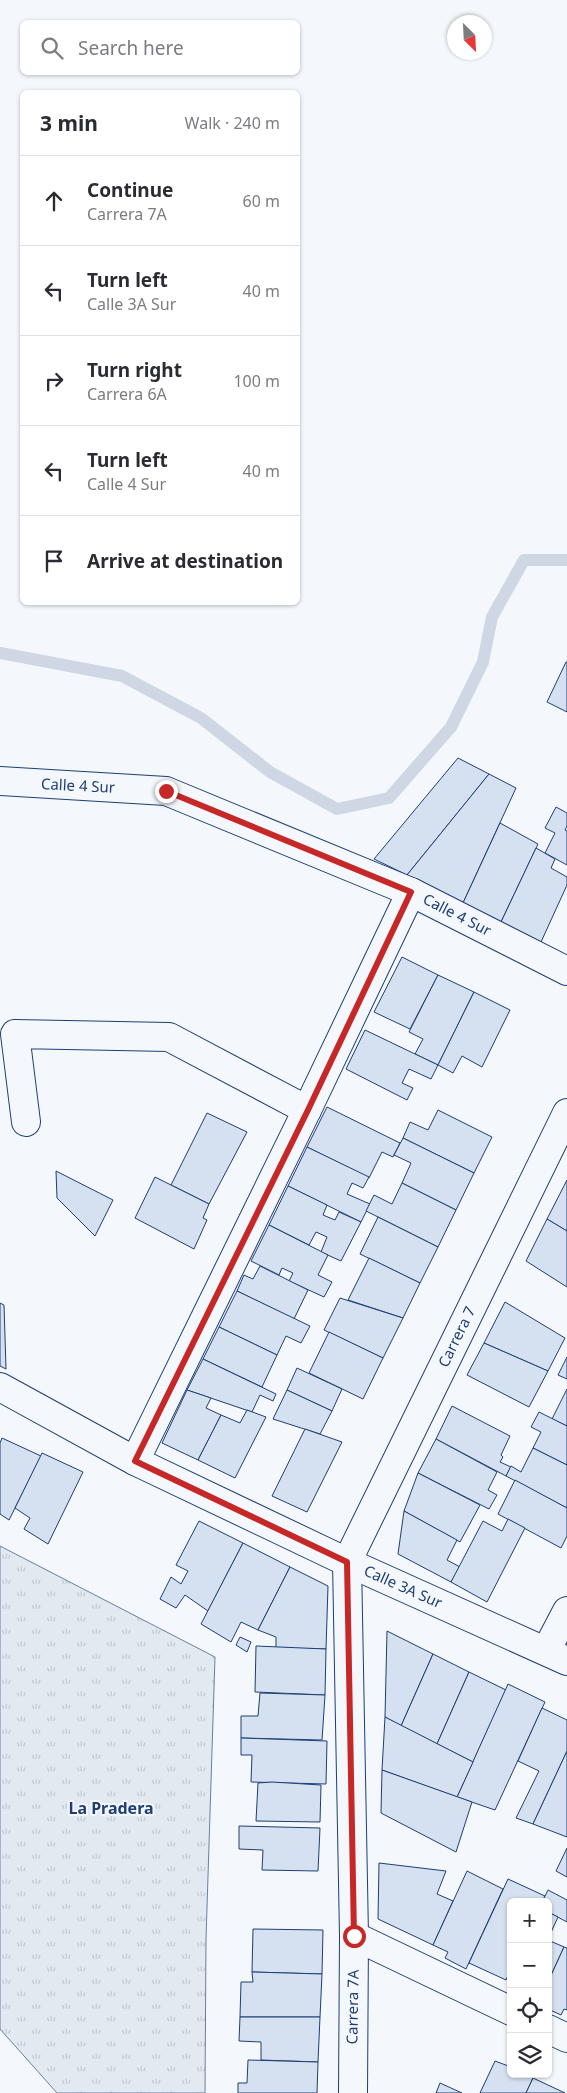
<!DOCTYPE html>
<meta charset="utf-8">
<style>
body{margin:0;font-family:"Noto Sans",sans-serif;background:#f2f2f3;color:#2b2b33}
.controls{position:absolute;right:15px;bottom:15px;display:grid;overflow:hidden;border-radius:8px;box-shadow:0 1px 4px #0004}
.controls button{width:45px;height:45px;display:grid;place-items:center;padding:0;border:0;border-bottom:1px solid #e1e1e2;background:#fff;color:#2b2b33;font:25px sans-serif}
.compass{position:absolute;left:447px;top:15px;width:45px;height:45px;border-radius:50%;background:#fff;box-shadow:0 1px 4px #0004;rotate:156deg}
.stop{position:absolute;width:15px;height:15px;margin:-11px;border:4px solid #c62828;border-radius:50%;background:#fff}
.stop.end{background:#c62828;border-color:#fff;box-shadow:0 1px 5px #0008}
.list{margin:0;padding:0;list-style:none}
h2{display:flex;justify-content:space-between;align-items:center;height:65px;margin:0;padding:0 20px;font-size:21px}
h2 small{font-size:16px;font-weight:400;color:#7c7c81}
.list li{display:grid;grid-template-columns:32px 1fr auto;gap:15px;align-items:center;box-sizing:border-box;height:90px;padding:0 20px;border-top:1px solid #e1e1e2}
.list b{display:block;font-size:19px;white-space:nowrap}
.list p{margin:0;font-size:16px;white-space:nowrap;color:#7c7c81}
.list em{font-size:16px;font-style:normal;color:#7c7c81}
.icon{flex:none;width:28px;height:28px;fill:none;stroke:currentColor;stroke-width:2;stroke-linecap:round;stroke-linejoin:round}
.map{position:relative;flex:none;width:567px;height:2093px;overflow:hidden}
.search{position:absolute;background:#fff;box-shadow:0 1px 4px #0004;left:20px;top:20px;width:280px;height:55px;display:flex;align-items:center;gap:12px;box-sizing:border-box;padding:0 18px;border-radius:8px;color:#7c7c81;font-size:19px}
.panel{position:absolute;background:#fff;box-shadow:0 1px 4px #0004;left:20px;top:90px;width:280px;height:515px;border-radius:8px}
.map>svg:first-child{display:block}
.grass{fill:url(#grass-tufts);stroke:#687fa3}
.lines{fill:none;stroke-linecap:round;stroke-linejoin:round}
.stream{stroke:#cfd7e4;stroke-width:12}
.building{fill:#d5e0f0;stroke:#1d3f73}
.street-casing{stroke:#1d3f73;stroke-width:30}
.street{stroke:#f4f7fb;stroke-width:28}
.route{stroke:#c62828;stroke-width:6}
.labels{text-anchor:middle;stroke-width:4;stroke-linejoin:round;paint-order:stroke}
.street-label{font-size:15px;fill:#1d3f73;stroke:#f4f7fb}
.neighbourhood-label{font-size:16px;font-weight:bold;fill:#1d3f73;stroke:#f4f7fb}
</style>
<div class="map">
<svg width="567" height="2093" viewBox="0 0 567 2093">
<defs>
<pattern id="grass-tufts" width="24" height="20" patternUnits="userSpaceOnUse" patternTransform="scale(1.25)"><rect width="24" height="20" fill="#e3e9f0"/><path d="M3 7l-1-3M5 7V3M7 7l1-3M15 17l-1-3M17 17v-4M19 17l1-3" fill="none" stroke="#c2c9d1"/></pattern>
</defs>
<rect width="100%" height="100%" fill="#f4f7fb"/>
<path class="grass" d="M0,1546L215,1657L206,1939L205,2093H57L0,2029Z"/>
<g class="lines">
<path class="stream" d="M0,653L122,676L201,718L270,772L337,809L389,798L451,727L483,662L492,617L524,560H567"/>
</g>
<g class="building">
<path d="M566,662H567V712L547,702Z"/>
<path d="M458,758L489,774L407,875L374,859Z"/>
<path d="M489,774L516,788L463,903L407,875Z"/>
<path d="M556,807L567,813V826L565,830L567,831V865L545,853L555,833L545,828Z"/>
<path d="M500,823L538,844L501,922L463,903Z"/>
<path d="M536,848L555,859L551,868L567,877V885L541,942L501,922Z"/>
<path d="M402,957L438,975L410,1029L374,1012Z"/>
<path d="M438,975L474,992L438,1065L415,1054L423,1039L409,1032Z"/>
<path d="M474,992L510,1010L482,1067L462,1056L453,1073L438,1065Z"/>
<path d="M365,1030L438,1065L431,1079L409,1069L402,1083L413,1088L407,1100L346,1069Z"/>
<path d="M327,1107L400,1143L393,1157L382,1152L369,1178L307,1147Z"/>
<path d="M438,1110L492,1137L474,1173L403,1138L410,1122L428,1130Z"/>
<path d="M207,1113L247,1132L209,1204L171,1185Z"/>
<path d="M403,1138L474,1173L456,1210L402,1183L411,1163L394,1155Z"/>
<path d="M307,1147L369,1177L363,1188L352,1183L347,1194L370,1204L361,1222L288,1186Z"/>
<path d="M56,1171L113,1200L95,1236L57,1198Z"/>
<path d="M155,1177L209,1204L203,1218L207,1220L194,1249L135,1218Z"/>
<path d="M567,1180V1231L547,1219Z"/>
<path d="M402,1183L456,1210L438,1247L366,1211L374,1195L392,1204Z"/>
<path d="M288,1186L327,1205L323,1215L335,1220L339,1212L361,1222L341,1261L321,1252L327,1237L316,1232L309,1245L269,1225Z"/>
<path d="M378,1217L438,1247L420,1283L360,1254Z"/>
<path d="M547,1219L567,1231V1287L526,1261Z"/>
<path d="M269,1225L328,1255L318,1275L332,1282L324,1297L289,1281L293,1273L282,1268L279,1275L251,1261Z"/>
<path d="M369,1258L420,1283L403,1318L348,1300Z"/>
<path d="M260,1266L308,1290L294,1319L237,1291L244,1275L253,1279Z"/>
<path d="M237,1291L310,1326L301,1343L286,1336L277,1355L219,1327Z"/>
<path d="M340,1298L403,1318L383,1358L324,1330Z"/>
<path d="M505,1302L565,1338L548,1371L484,1343Z"/>
<path d="M0,1303L4,1305L6,1369L0,1366Z"/>
<path d="M219,1327L277,1355L262,1387L203,1359Z"/>
<path d="M329,1332L383,1358L363,1399L309,1373Z"/>
<path d="M484,1343L548,1371L529,1407L467,1375Z"/>
<path d="M567,1357V1379L558,1375Z"/>
<path d="M203,1359L276,1394L273,1401L260,1395L252,1412L187,1390Z"/>
<path d="M297,1368L342,1389L332,1411L287,1390Z"/>
<path d="M567,1389V1426L552,1419Z"/>
<path d="M187,1390L211,1398L206,1408L221,1415L198,1460L162,1443Z"/>
<path d="M287,1390L332,1411L320,1434L273,1419Z"/>
<path d="M452,1406L510,1436L501,1455L503,1457L500,1462L511,1467L506,1476L436,1439Z"/>
<path d="M247,1410L266,1417L235,1478L198,1460L221,1415L240,1423Z"/>
<path d="M539,1412L567,1426V1465L533,1448L541,1432L531,1427Z"/>
<path d="M305,1429L342,1442L307,1512L272,1496Z"/>
<path d="M2,1438L41,1456L9,1520L0,1514V1443Z"/>
<path d="M436,1439L497,1472L488,1490L497,1495L489,1509L418,1473Z"/>
<path d="M533,1448L567,1465V1508L506,1476L511,1466L521,1472Z"/>
<path d="M42,1453L83,1472L48,1544L24,1529L30,1518L15,1508Z"/>
<path d="M418,1473L480,1505L460,1542L404,1511Z"/>
<path d="M515,1480L567,1508V1536L561,1548L498,1514Z"/>
<path d="M404,1511L457,1540L447,1560L460,1567L451,1582L398,1554Z"/>
<path d="M508,1519L525,1528L487,1602L451,1582L483,1521L502,1531Z"/>
<path d="M199,1521L243,1543L208,1611L185,1595L176,1608L160,1599L171,1577L181,1584L188,1571L176,1565Z"/>
<path d="M243,1543L290,1567L258,1630L241,1622L231,1642L201,1624Z"/>
<path d="M290,1567L328,1586L326,1649L276,1648V1637L258,1630Z"/>
<path d="M387,1631L433,1654L401,1726L385,1717Z"/>
<path d="M240,1637L251,1642L247,1652L236,1645Z"/>
<path d="M256,1646L326,1649L325,1695L255,1692Z"/>
<path d="M433,1654L469,1672L437,1744L401,1726Z"/>
<path d="M469,1672L506,1690L473,1762L437,1744Z"/>
<path d="M508,1684L545,1702L495,1810L457,1797Z"/>
<path d="M260,1693L325,1695L322,1740L241,1738V1716H258Z"/>
<path d="M542,1708L567,1720V1751L533,1824L516,1818L539,1771L518,1761Z"/>
<path d="M385,1717L473,1762L457,1797L382,1770Z"/>
<path d="M241,1738L327,1741L326,1784L251,1782L252,1755H241Z"/>
<path d="M567,1751V1837L533,1824Z"/>
<path d="M382,1770L472,1802L456,1852L381,1813Z"/>
<path d="M272,1782L321,1785L320,1822L256,1821L258,1783Z"/>
<path d="M239,1826L320,1828L318,1871L262,1870L263,1850L239,1849Z"/>
<path d="M567,1848V1877L556,1871Z"/>
<path d="M379,1863L446,1871L437,1894L453,1901L433,1945L378,1919Z"/>
<path d="M467,1871L503,1889L466,1969L445,1958L448,1952L433,1945Z"/>
<path d="M508,1879L545,1896L542,1902H511V1969L506,1980L469,1963Z"/>
<path d="M548,1890L567,1900V1922L548,1912V1902H542Z"/>
<path d="M548,1912L558,1917L548,1939Z"/>
<path d="M253,1929L323,1930L322,1974L252,1972Z"/>
<path d="M548,1940L564,1947L548,1982Z"/>
<path d="M564,1947L567,1948V2010L564,2009L561,2015L548,2009V1982Z"/>
<path d="M252,1972L322,1974L320,2017H240L241,1982H253Z"/>
<path d="M240,2017H320L318,2062L261,2060V2042L239,2041Z"/>
<path d="M248,2060L318,2062L317,2093H238V2083H247Z"/>
<path d="M495,2061L511,2067V2074H526L533,2078L526,2093H480Z"/>
<path d="M533,2078L565,2093H526Z"/>
<path d="M440,2083L462,2093H436Z"/>
</g>
<g class="lines">
<g class="street-casing">
<g id="street">
<path d="M0,781L166,791L411,892L567,971"/>
<path d="M26,1122L15,1034L169,1037L307,1110"/>
<path d="M0,1387L135,1461L347,1562L567,1661"/>
<path d="M135,1461L307,1110L411,892"/>
<path d="M546,1651L567,1611"/>
<path d="M354,1936L511,2011"/>
<path d="M548,2029L567,2038"/>
<path d="M353,2093L354,1936L347,1562L567,1113"/>
</g>
</g>
<use href="#street" class="street"/>
</g>
<g class="lines">
<path class="route" d="M166,791L411,892L308,1110L135,1461L347,1562L354,1936"/>
</g>
<g class="labels">
<g class="street-label">
<text transform="translate(78 786) rotate(3)" y="5">Calle 4 Sur</text>
<text transform="translate(457 915) rotate(27)" y="5">Calle 4 Sur</text>
<text transform="translate(457 1337) rotate(-64)" y="5">Carrera 7</text>
<text transform="translate(403 1587) rotate(24)" y="5">Calle 3A Sur</text>
<text transform="translate(353 2007) rotate(-89)" y="5">Carrera 7A</text>
</g>
<g class="neighbourhood-label">
<text x="111" y="1814">La Pradera</text>
</g>
</g>
</svg>
<div class="controls">
<button>+</button>
<button>−</button>
<button><svg class="icon" aria-label="locate" viewBox="0 0 24 24"><circle cx="12" cy="12" r="6"/><path d="M12 2v4M12 18v4M2 12h4M18 12h4"/></svg></button>
<button><svg class="icon" aria-label="layers" viewBox="0 0 24 24"><path d="M12 4l9 5-9 5-9-5zM3 14l9 5 9-5"/></svg></button>
</div>
<svg class="compass" viewBox="-18 -18 36 36"><path d="M0-13l5 13h-10z" fill="#e53935"/><path d="M0 13l5-13h-10z" fill="#7c7c81"/></svg>
<div class="stop" style="left:354px;top:1936px"></div>
<div class="stop end" style="left:166px;top:791px"></div>
<div class="search"><svg class="icon" aria-label="search" viewBox="0 0 24 24"><circle cx="10" cy="10" r="6"/><path d="M15 15l6 6"/></svg>Search here</div>
<section class="panel">
<h2>3 min<small>Walk · 240 m</small></h2>
<ul class="list">
<li><svg class="icon" aria-label="ahead" viewBox="0 0 24 24"><path d="M12 20V5M6 11l6-6 6 6"/></svg><div><b>Continue</b><p>Carrera 7A</p></div><em>60 m</em></li>
<li><svg class="icon" aria-label="left" viewBox="0 0 24 24"><path d="M17 20v-9H6M10 6l-5 5 5 5"/></svg><div><b>Turn left</b><p>Calle 3A Sur</p></div><em>40 m</em></li>
<li><svg class="icon" aria-label="right" viewBox="0 0 24 24"><path d="M7 20v-9h11M14 6l5 5-5 5"/></svg><div><b>Turn right</b><p>Carrera 6A</p></div><em>100 m</em></li>
<li><svg class="icon" aria-label="left" viewBox="0 0 24 24"><path d="M17 20v-9H6M10 6l-5 5 5 5"/></svg><div><b>Turn left</b><p>Calle 4 Sur</p></div><em>40 m</em></li>
<li><svg class="icon" aria-label="arrive" viewBox="0 0 24 24"><path d="M6 21V4h12l-3 4 3 4H6"/></svg><div><b>Arrive at destination</b></div></li>
</ul>
</section>
</div>
